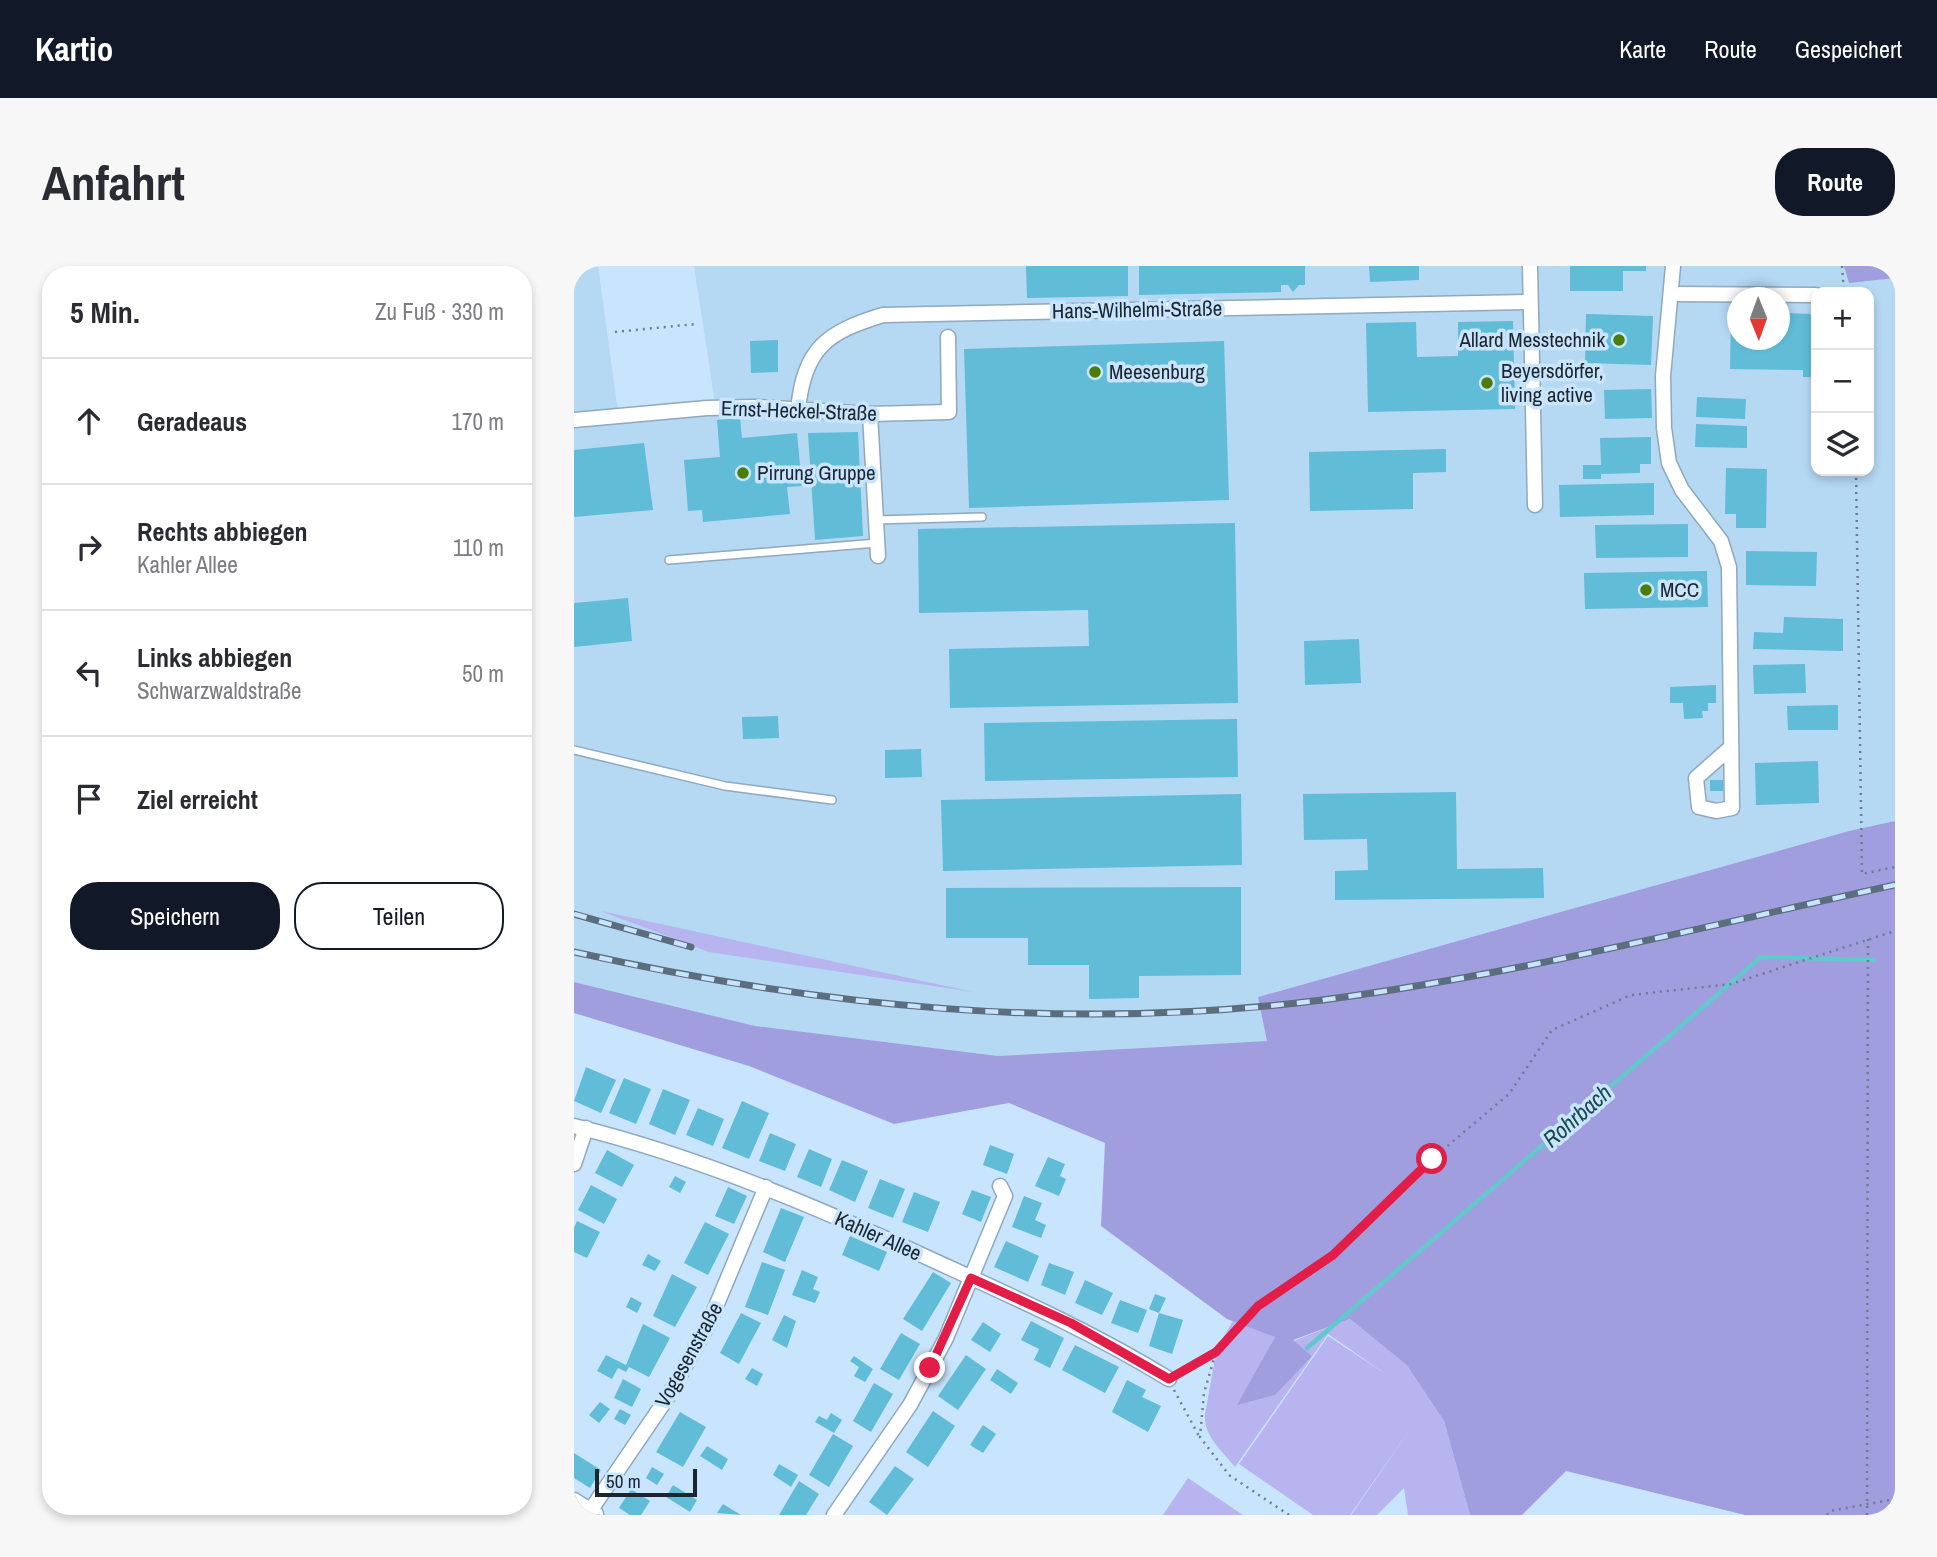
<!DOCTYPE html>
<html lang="de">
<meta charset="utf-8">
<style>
body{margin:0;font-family:"Archivo Narrow",sans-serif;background:#f7f7f7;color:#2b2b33}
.controls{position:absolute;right:21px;top:21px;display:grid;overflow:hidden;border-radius:14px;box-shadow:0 4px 10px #0003}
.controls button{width:63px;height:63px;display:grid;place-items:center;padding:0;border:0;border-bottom:2px solid #e1e1e2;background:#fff;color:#2b2b33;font:35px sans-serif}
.compass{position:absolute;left:1153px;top:21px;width:63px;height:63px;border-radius:50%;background:#fff;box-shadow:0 4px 10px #0003;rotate:179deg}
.scale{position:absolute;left:21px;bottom:18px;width:102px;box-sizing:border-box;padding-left:7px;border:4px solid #1b262f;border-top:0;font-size:19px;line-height:24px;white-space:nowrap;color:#1b262f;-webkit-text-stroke:5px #c8e5fd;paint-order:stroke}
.stop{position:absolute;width:21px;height:21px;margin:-16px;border:5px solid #e11d48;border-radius:50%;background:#fff}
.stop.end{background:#e11d48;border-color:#fff;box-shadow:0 2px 7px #0008}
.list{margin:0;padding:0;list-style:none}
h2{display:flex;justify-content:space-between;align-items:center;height:91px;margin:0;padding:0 28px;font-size:30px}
h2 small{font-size:23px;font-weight:400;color:#7c7c81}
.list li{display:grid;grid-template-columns:46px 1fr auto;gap:21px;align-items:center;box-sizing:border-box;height:126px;padding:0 28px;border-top:2px solid #e1e1e2}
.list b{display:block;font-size:26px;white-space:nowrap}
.list p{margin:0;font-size:23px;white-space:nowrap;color:#7c7c81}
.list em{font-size:23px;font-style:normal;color:#7c7c81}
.actions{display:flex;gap:14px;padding:21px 28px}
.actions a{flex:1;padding:16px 0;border:2px solid #111827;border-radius:28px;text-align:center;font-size:24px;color:#111827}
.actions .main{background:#111827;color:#fff}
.icon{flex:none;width:38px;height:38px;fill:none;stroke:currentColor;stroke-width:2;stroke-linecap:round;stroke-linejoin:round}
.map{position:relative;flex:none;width:1321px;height:1249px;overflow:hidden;border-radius:28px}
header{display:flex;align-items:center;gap:42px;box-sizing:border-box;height:98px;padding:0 35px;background:#111827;color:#fff}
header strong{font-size:33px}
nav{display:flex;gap:38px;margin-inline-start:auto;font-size:24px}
.intro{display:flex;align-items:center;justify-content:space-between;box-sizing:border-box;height:168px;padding:0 42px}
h1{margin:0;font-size:49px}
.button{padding:18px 32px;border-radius:28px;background:#111827;color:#fff;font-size:24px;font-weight:700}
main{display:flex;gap:42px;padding:0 42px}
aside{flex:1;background:#fff;border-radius:28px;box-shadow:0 4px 10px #0003}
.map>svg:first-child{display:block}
.built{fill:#b5d8f3;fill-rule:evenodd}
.green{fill:#b7b4ef}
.forest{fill:#a19ee0}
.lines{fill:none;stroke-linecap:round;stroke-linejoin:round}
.stream{stroke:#62c8cb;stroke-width:4.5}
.building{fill:#60bcd7}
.service-casing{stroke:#8ea9bf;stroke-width:10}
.minor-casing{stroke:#8ea9bf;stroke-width:17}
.path{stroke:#6b7e8e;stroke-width:2.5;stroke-dasharray:2 5;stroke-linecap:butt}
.service{stroke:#fff;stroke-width:7}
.minor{stroke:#fff;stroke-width:14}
.rail-casing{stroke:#5c6e7d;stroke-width:7}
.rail{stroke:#c8e5fd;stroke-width:4.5;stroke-dasharray:13;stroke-linecap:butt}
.route{stroke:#e11d48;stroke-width:9}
.poi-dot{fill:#4c7c08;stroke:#c8e5fd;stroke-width:2.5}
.labels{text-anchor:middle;stroke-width:7;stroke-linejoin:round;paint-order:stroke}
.street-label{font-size:21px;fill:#1b262f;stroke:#c8e5fd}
.poi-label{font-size:21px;fill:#1b262f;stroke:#c8e5fd;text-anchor:start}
.water-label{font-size:23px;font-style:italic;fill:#1a494a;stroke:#c8e5fd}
</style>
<header>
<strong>Kartio</strong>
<nav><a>Karte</a><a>Route</a><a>Gespeichert</a></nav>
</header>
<div class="intro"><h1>Anfahrt</h1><a class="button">Route</a></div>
<main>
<aside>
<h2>5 Min.<small>Zu Fuß · 330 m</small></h2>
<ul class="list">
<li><svg class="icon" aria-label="ahead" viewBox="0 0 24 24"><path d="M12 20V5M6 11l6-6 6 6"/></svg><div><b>Geradeaus</b></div><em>170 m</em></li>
<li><svg class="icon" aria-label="right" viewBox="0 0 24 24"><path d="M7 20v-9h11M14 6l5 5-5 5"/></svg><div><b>Rechts abbiegen</b><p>Kahler Allee</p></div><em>110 m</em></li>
<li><svg class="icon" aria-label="left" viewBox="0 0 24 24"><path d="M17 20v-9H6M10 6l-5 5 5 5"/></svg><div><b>Links abbiegen</b><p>Schwarzwaldstraße</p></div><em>50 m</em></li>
<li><svg class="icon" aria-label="arrive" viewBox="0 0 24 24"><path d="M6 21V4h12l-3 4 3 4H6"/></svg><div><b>Ziel erreicht</b></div></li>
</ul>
<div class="actions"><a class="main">Speichern</a><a>Teilen</a></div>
</aside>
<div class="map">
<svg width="1321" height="1249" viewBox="0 0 1321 1249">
<rect width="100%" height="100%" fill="#c8e5fd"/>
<path class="built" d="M0,0H24L44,146L141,137L120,0H1321V555L1275,565L684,731L694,775L424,790L181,760L0,716ZM1242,26H1295V205H1242ZM1164,32H1206V74H1164Z"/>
<g class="green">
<path d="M27,645L399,726L135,686Z"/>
<path d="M776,1053L834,1099L870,1155L896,1249H834L830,1222L803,1249H777L840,1158L776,1249H739L665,1198L754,1070L816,1111L754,1068L661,1201C648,1185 629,1169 631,1148L643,1082L659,1055L701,1071L665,1138L738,1090L719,1075Z"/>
<path d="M614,1212L669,1249H589Z"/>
</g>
<g class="forest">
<path d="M1270,0H1321V12L1275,17Z"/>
<path d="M1321,555V1249H1171L992,1205L948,1249H896L870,1155L833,1099L776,1053L719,1074L738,1090L701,1129L663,1139L701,1071L653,1053L527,960L531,877L435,837L320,858L175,800L0,747V716L181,760L424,790L693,775L684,731L1275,565Z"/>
</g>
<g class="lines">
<path class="stream" d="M733,1082L1187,691L1300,694"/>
</g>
<g class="building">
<path d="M452,0H554V30L453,32Z"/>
<path d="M565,0H731V19H725L719,26L714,19H707V26L565,29Z"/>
<path d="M795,0H845V14L796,16Z"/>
<path d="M996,0H1072V5H1049V25H996Z"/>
<path d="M1157,46H1163V74H1206V47L1242,48V111H1229V104L1156,103Z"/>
<path d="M1012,48L1079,50L1077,99L1011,97Z"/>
<path d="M939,55L941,143L794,146L792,57L842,56L843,91L884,90V56Z"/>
<path d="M204,74V106L177,107L176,75Z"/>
<path d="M650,75L655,234L395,242L390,83Z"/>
<path d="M1077,123L1078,152L1031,153L1030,124Z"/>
<path d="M1123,131L1172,133L1171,153L1122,151Z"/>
<path d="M166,152L168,172L223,167L228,220L213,221L216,248L129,256L128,244L114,245L110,194L146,191L143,154Z"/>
<path d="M1122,158L1173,160V182L1121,181Z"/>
<path d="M284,166L289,270L241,274L234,167Z"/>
<path d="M1077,171V198H1066V207L1027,208V213H1009V199H1027L1026,172Z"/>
<path d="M70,177L79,244L0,251V184Z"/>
<path d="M872,183V206L839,207V243L736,245L735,186Z"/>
<path d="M1152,202L1193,203L1192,262H1162V248H1151Z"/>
<path d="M1080,217V249L986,251L985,219Z"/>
<path d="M661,257L664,437L376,442L375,383L515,380L514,344L345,347L344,263Z"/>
<path d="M1114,258V291L1022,292L1021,259Z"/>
<path d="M1172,285L1243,286L1242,320L1172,319Z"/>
<path d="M1133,305L1134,341L1011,343L1010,307Z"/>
<path d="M54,332L58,375L0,381V337Z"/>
<path d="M1210,351L1269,353V385L1179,383L1180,366L1209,367Z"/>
<path d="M785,373L787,417L731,419L730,375Z"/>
<path d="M1231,398L1232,427L1180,428L1179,399Z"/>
<path d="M1142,419V437H1134V445H1128L1129,452L1110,453L1109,437H1096V421Z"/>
<path d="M1264,439V464H1214L1213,440Z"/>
<path d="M204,450L205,472L169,473L168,451Z"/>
<path d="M663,453L664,511L411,515L410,457Z"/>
<path d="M347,483L348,511L311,512V484Z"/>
<path d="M1244,495L1245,537L1182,539L1181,497Z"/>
<rect x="1136" y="514" width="13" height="11"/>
<path d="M882,526L883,603L969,602L970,632L761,634V605L794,604L793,573L730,574L729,528Z"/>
<path d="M667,528L668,599L369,605L367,534Z"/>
<path d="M667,621V709L565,710V732L515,733V699H454V672H372V622Z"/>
<path d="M12,801L42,814L27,847L0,835Z"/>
<path d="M50,812L77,823L62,858L35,847Z"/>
<path d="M89,823L116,834L101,869L75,858Z"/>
<path d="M168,835L195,847L175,893L148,882Z"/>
<path d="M124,842L150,853L139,880L112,869Z"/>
<path d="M196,867L222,878L211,905L185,895Z"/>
<path d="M416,879L440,888L433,908L409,899Z"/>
<path d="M235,883L258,893L247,921L223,911Z"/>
<path d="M33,884L60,899L48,921L21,907Z"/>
<path d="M474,891L491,898L486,910L492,913L485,930L461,920Z"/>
<path d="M268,894L294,905L281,936L255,924Z"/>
<path d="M101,910L112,916L106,927L95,921Z"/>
<path d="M306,913L331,923L319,952L294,942Z"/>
<path d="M17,919L43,933L30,958L4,944Z"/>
<path d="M154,921L173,930L160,958L141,950Z"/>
<path d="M398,924L417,931L407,956L388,948Z"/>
<path d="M340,926L366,936L354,966L328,956Z"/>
<path d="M450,930L468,937L461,954L472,959L467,972L438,961Z"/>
<path d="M207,942L230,951L211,996L189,986Z"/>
<path d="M3,955L26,966L13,992L0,986V962Z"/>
<path d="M131,956L155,968L134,1009L110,997Z"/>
<path d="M276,970L313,986L305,1005L268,989Z"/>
<path d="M432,975L465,990L454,1016L420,1001Z"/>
<path d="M74,988L87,995L81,1005L68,999Z"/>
<path d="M188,996L211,1004L194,1049L171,1041Z"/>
<path d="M475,997L500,1006L491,1029L467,1019Z"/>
<path d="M228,1004L244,1011L239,1023L246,1026L241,1037L218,1029Z"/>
<path d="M359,1006L377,1017L348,1065L329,1053Z"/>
<path d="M98,1008L123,1021L101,1061L79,1050Z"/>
<path d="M511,1014L539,1027L528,1049L501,1037Z"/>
<path d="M581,1028L592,1032L585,1047L575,1043Z"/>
<path d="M57,1031L68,1037L63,1047L52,1041Z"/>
<path d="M546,1034L573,1044L564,1067L537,1057Z"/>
<path d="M167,1047L187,1057L165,1098L146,1087Z"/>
<path d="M585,1047L609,1054L598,1088L575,1080Z"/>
<path d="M210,1049L222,1055L213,1082L198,1074Z"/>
<path d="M457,1055L490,1072L476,1102L460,1094L465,1083L447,1074Z"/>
<path d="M409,1056L427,1068L416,1086L397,1074Z"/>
<path d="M69,1058L96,1072L75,1111L55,1101L52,1106L44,1102L38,1113L23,1105L32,1089L52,1099Z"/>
<path d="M327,1067L346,1078L325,1114L306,1103Z"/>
<path d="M501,1079L545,1101L531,1127L488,1104Z"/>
<path d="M392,1089L412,1103L384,1144L364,1130Z"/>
<path d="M280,1090L299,1103L291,1116L280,1110L285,1101L276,1095Z"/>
<path d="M178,1102L189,1108L183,1120L171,1113Z"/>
<path d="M423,1103L444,1117L437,1128L416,1114Z"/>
<path d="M49,1113L67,1123L58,1141L40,1132Z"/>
<path d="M553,1114L572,1124L568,1131L587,1140L574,1166L538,1146Z"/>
<path d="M300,1117L319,1128L297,1166L279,1155Z"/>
<path d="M26,1136L36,1143L25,1157L15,1149Z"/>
<path d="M46,1143L57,1149L51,1159L40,1153Z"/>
<path d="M359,1145L381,1160L354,1201L332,1186Z"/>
<path d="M106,1146L132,1161L109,1201L82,1186Z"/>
<path d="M257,1147L268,1154L260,1167L241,1156L245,1150L253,1154Z"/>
<path d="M409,1159L422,1168L409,1187L396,1179Z"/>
<path d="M259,1168L279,1180L255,1221L235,1209Z"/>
<path d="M133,1180L154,1193L148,1204L126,1190Z"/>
<path d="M0,1187L27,1204L16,1222L0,1212Z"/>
<path d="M205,1198L224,1209L217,1221L199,1209Z"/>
<path d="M321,1200L340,1213L313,1249L295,1236Z"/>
<path d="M78,1201L90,1208L83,1219L72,1212Z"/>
<path d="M225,1215L245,1228L232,1249H205Z"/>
<path d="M99,1219L123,1234L116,1246L92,1231Z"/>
<path d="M57,1223L76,1235L67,1249H56L45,1242Z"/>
<path d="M149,1238L167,1249L143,1247Z"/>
</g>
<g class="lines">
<g class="service-casing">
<g id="service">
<path d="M302,254L408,251"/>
<path d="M95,294L303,277"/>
<path d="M0,484L151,520L258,534"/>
</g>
</g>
<g class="minor-casing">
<g id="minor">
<path d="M956,0L961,239"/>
<path d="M1099,0L1089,110L1090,162L1095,197L1108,224L1147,275L1155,301L1158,542L1142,545L1125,541L1122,512L1155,483"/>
<path d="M1098,28L1242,29"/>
<path d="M224,144C230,82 253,66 309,49L956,36"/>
<path d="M296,148L304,290"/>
<path d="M0,154L133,142L182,141L296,148L375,146L374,71"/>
<path d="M0,860C126,891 245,942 363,996C442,1032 520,1067 595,1113"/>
<path d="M0,898L12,862"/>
<path d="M0,1234L22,1248"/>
<path d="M16,1245L93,1132L135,1057L192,921"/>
<path d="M260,1249L336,1139L356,1102L372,1072L431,930L426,920"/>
</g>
</g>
<g class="path">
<path d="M1268,0L1270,26"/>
<path d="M41,66L122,58"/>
<path d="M1282,205L1288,608L1321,601"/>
<path d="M605,1107L642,1086"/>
<path d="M600,1124L625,1170"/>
<path d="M715,1249L655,1209L626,1171L630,1127L642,1086L684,1040L759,989L858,893L935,828L978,764L1057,729L1157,718L1321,665"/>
<path d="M1253,1249L1256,1245L1321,1233"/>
<path d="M1293,1249L1294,672"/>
</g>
<use href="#service" class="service"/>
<use href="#minor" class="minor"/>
<g class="rail-casing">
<g id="rail">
<path d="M0,648L117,681"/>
<path d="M0,686C248,741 494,766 748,734C941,709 1131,660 1321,619"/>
</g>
</g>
<use href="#rail" class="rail"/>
</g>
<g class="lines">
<path class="route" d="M356,1102L397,1012L497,1057L595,1113L642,1086L684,1040L759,989L858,893"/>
</g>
<g class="poi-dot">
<circle cx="1045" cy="74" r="7"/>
<circle cx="521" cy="106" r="7"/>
<circle cx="913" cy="117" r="7"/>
<circle cx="169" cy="207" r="7"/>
<circle cx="1072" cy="324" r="7"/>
</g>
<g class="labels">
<g class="street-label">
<text transform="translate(563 44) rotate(-1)" y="7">Hans-Wilhelmi-Straße</text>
<text transform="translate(225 145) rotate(2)" y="7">Ernst-Heckel-Straße</text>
<text transform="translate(304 970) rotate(24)" y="7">Kahler Allee</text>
<text transform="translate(115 1089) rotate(-61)" y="7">Vogesenstraße</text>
</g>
<g class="poi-label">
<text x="1031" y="81" text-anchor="end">Allard Messtechnik</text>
<text x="927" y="112">Beyersdörfer,<tspan x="927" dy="24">living active</tspan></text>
<text x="535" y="113">Meesenburg</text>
<text x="183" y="214">Pirrung Gruppe</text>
<text x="1086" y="331">MCC</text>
</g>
<g class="water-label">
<text transform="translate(1003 850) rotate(-41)" y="8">Rohrbach</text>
</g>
</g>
</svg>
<div class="controls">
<button>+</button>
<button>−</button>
<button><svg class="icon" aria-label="layers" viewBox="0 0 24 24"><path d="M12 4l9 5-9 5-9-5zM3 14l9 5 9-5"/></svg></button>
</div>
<svg class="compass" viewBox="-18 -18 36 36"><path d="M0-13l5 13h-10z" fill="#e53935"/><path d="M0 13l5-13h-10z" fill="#7c7c81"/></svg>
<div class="scale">50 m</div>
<div class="stop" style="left:858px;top:893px"></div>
<div class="stop end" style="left:356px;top:1102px"></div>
</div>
</main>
